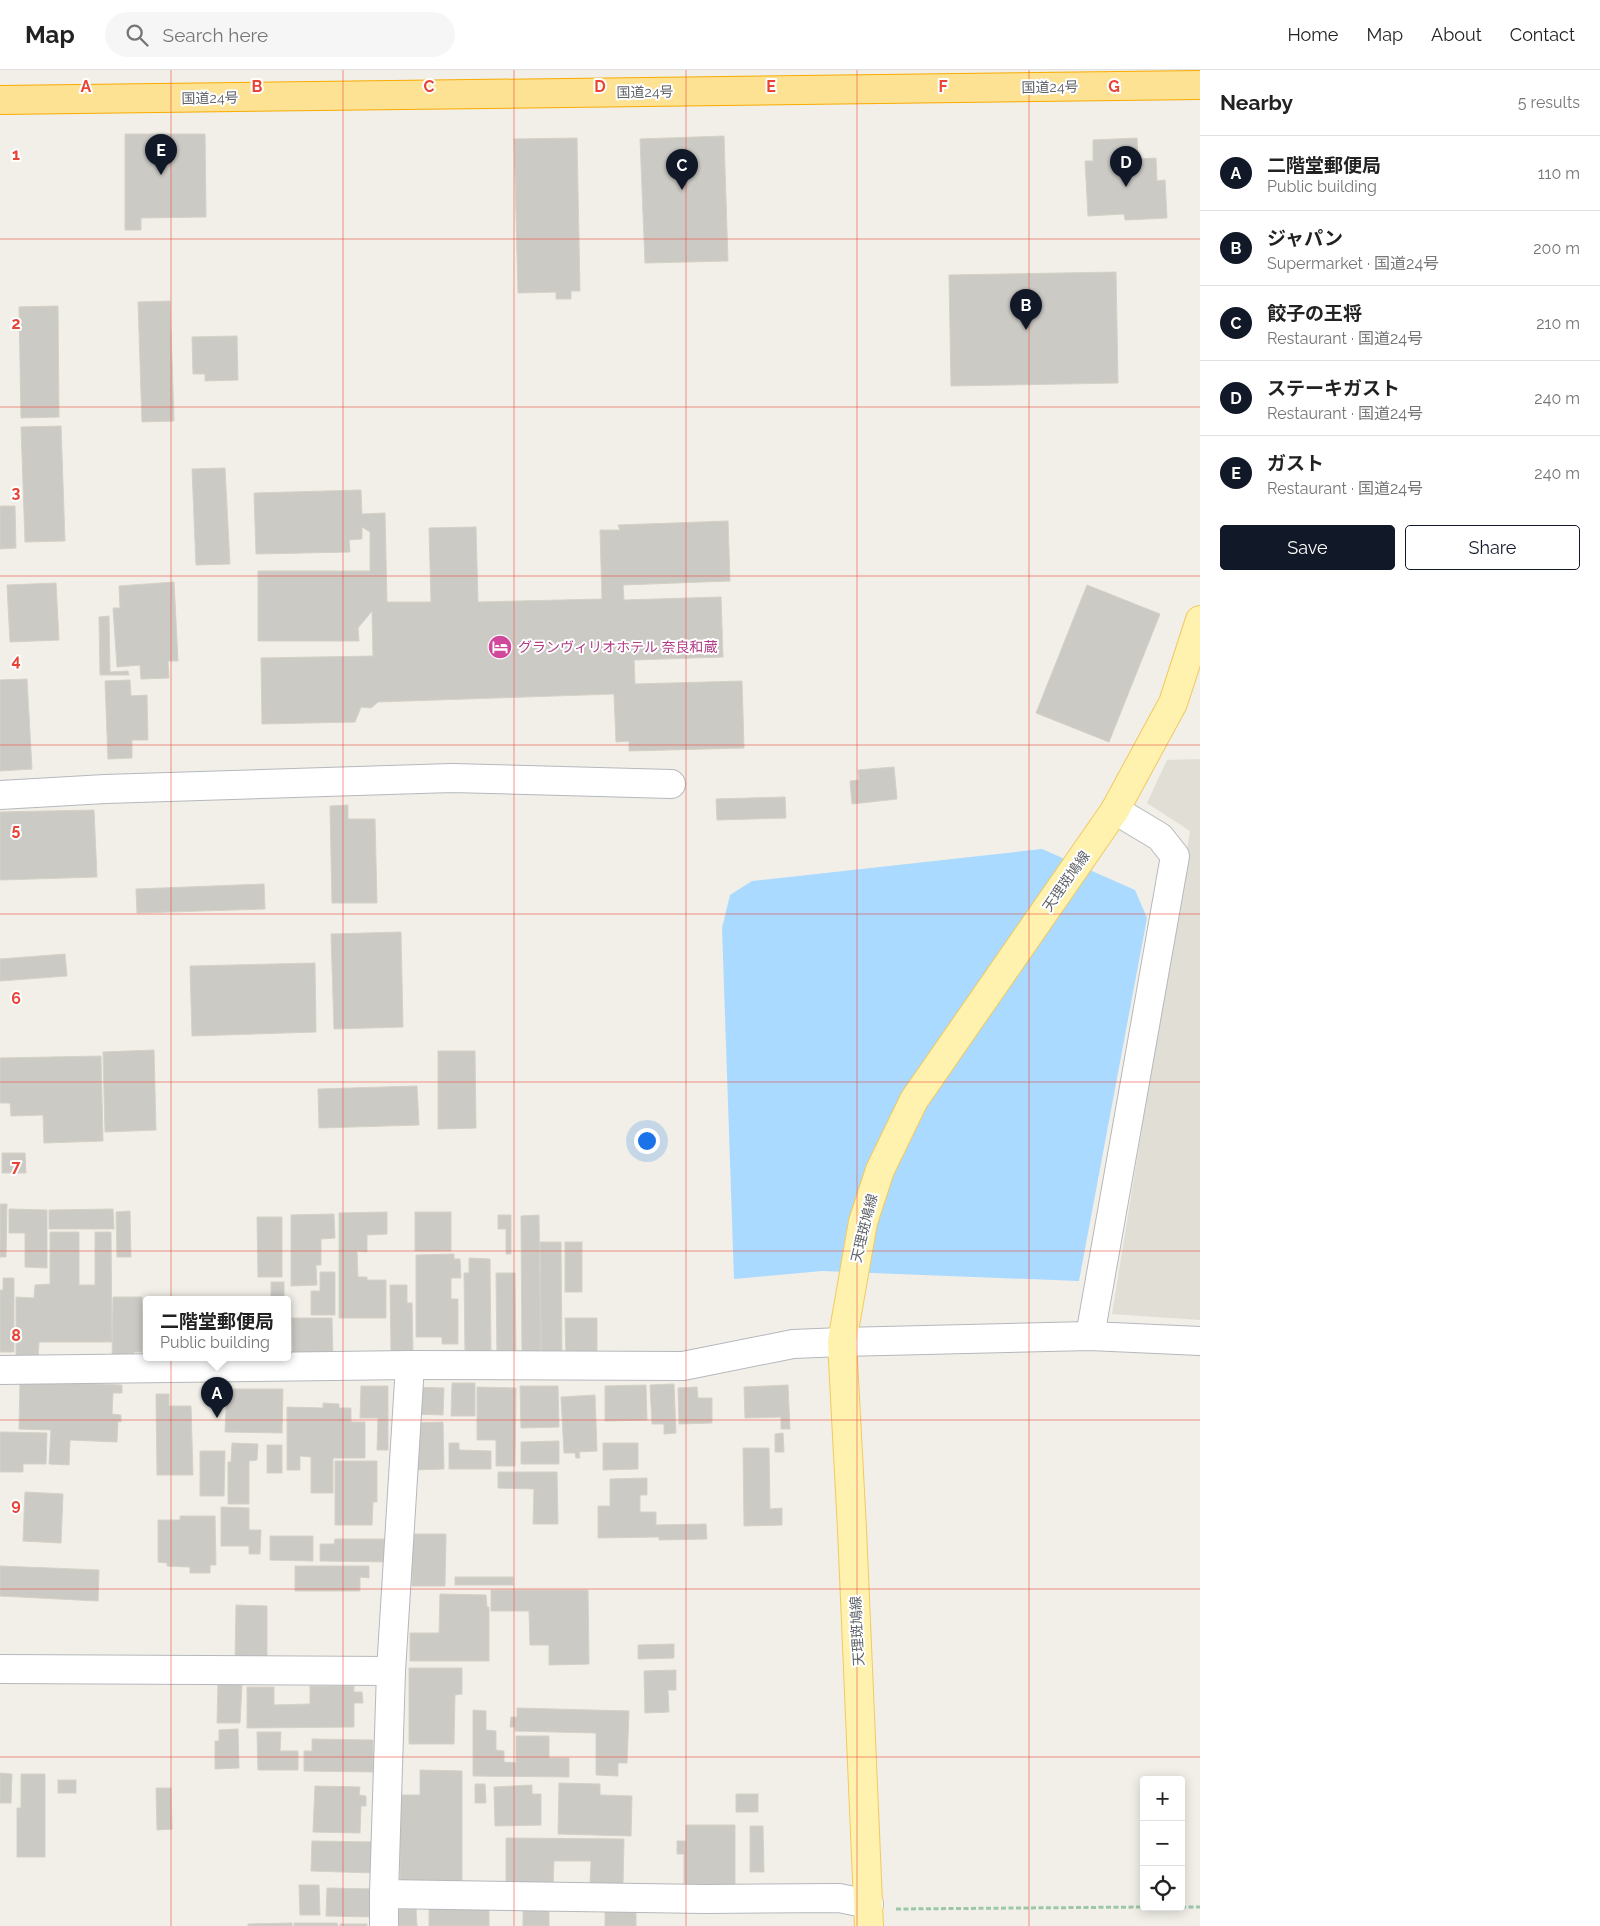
<!DOCTYPE html>
<meta charset="utf-8">
<style>
body{margin:0;font-family:Raleway,"Noto Sans JP",sans-serif;background:#f6f6f6;color:#222}
.controls{position:absolute;right:15px;bottom:15px;display:grid;overflow:hidden;border-radius:5px;box-shadow:0 2px 12px #0003}
.controls button{width:45px;height:45px;display:grid;place-items:center;padding:0;border:0;border-bottom:1px solid #e0e0e0;background:#fff;color:#222;font:25px sans-serif}
.you{position:absolute;left:646px;top:1070px;width:18px;height:18px;margin:-12px;border:4px solid #fff;border-radius:50%;background:#1a73e8;box-shadow:0 0 0 8px #1a73e833}
.badge{display:grid;place-items:center;width:32px;height:32px;border-radius:50%;background:#111827;color:#fff;font-size:16px;font-weight:700}
.pin{position:absolute;translate:-50% -41px;filter:drop-shadow(0 1px 2px #0008)}
.pin::after{content:'';position:absolute;top:26px;width:18px;height:15px;background:inherit;clip-path:polygon(0 0,100% 0,50% 100%)}
.popup{position:absolute;left:143px;top:1226px;width:148px;height:65px;box-sizing:border-box;display:grid;place-content:center;border-radius:5px;background:#fff;filter:drop-shadow(0 1px 4px #0005);font-size:16px;white-space:nowrap;color:#767676}
.popup b{font-size:19px;color:#222}
.popup::after{content:'';position:absolute;left:50%;top:100%;margin-left:-10px;border:10px solid transparent;border-top-color:#fff}
.list{margin:0;padding:0;list-style:none}
h2{display:flex;justify-content:space-between;align-items:center;height:65px;margin:0;padding:0 20px;font-size:21px}
h2 small{font-size:16px;font-weight:400;color:#767676}
.list li{display:grid;grid-template-columns:32px 1fr auto;gap:15px;align-items:center;box-sizing:border-box;height:75px;padding:0 20px;border-top:1px solid #e0e0e0}
.list b{display:block;font-size:19px;white-space:nowrap}
.list p{margin:0;font-size:16px;white-space:nowrap;color:#767676}
.list em{font-size:16px;font-style:normal;color:#767676}
.actions{display:flex;gap:10px;padding:15px 20px}
.actions a{flex:1;padding:11px 0;border:1px solid #111827;border-radius:5px;text-align:center;font-size:18px;color:#111827}
.actions .main{background:#111827;color:#fff}
.icon{flex:none;width:28px;height:28px;fill:none;stroke:currentColor;stroke-width:2;stroke-linecap:round;stroke-linejoin:round}
.map{position:relative;flex:none;width:1200px;height:1856px;overflow:hidden}
header{display:flex;align-items:center;gap:30px;box-sizing:border-box;height:70px;padding:0 25px;background:#fff;border-bottom:1px solid #e0e0e0}
header strong{font-size:24px}
nav{display:flex;gap:28px;margin-inline-start:auto;font-size:18px}
.search{width:350px;height:45px;background:#f6f6f6;display:flex;align-items:center;gap:12px;box-sizing:border-box;padding:0 18px;border-radius:28px;color:#767676;font-size:19px}
main{display:flex}
aside{flex:1;background:#fff}
.map>svg:first-child{display:block}
.education{fill:#e1ded6}
.water{fill:#aadaff}
.building{fill:#cccac5;stroke:#d6d1c6}
.lines{fill:none;stroke-linecap:round;stroke-linejoin:round}
.minor-casing{stroke:#b5b8bc;stroke-width:30}
.major-casing{stroke:#f2c960;stroke-width:30}
.highway-casing{stroke:#f9ab00;stroke-width:30}
.path{stroke:#9cc7a9;stroke-width:3;stroke-dasharray:5 2.5;stroke-linecap:butt}
.minor{stroke:#fff;stroke-width:28}
.major{stroke:#fff2af;stroke-width:28}
.highway{stroke:#fde293;stroke-width:28}
.grid{fill:none;stroke:#ea4335;stroke-width:1;stroke-opacity:0.55}
.labels{text-anchor:middle;stroke-width:4;stroke-linejoin:round;paint-order:stroke}
.street-label{font-size:14px;fill:#5f6368;stroke:#fff}
.hotel-label{font-size:14px;fill:#b23c85;stroke:#fff;text-anchor:start}
.grid-label{font-size:16px;text-anchor:middle;font-weight:bold;fill:#ea4335;stroke:#fff;stroke-width:4;stroke-linejoin:round;paint-order:stroke}
</style>
<header>
<strong>Map</strong>
<div class="search"><svg class="icon" aria-label="search" viewBox="0 0 24 24"><circle cx="10" cy="10" r="6"/><path d="M15 15l6 6"/></svg>Search here</div>
<nav><a>Home</a><a>Map</a><a>About</a><a>Contact</a></nav>
</header>
<main>
<div class="map">
<svg width="1200" height="1856" viewBox="0 0 1200 1856">
<rect width="100%" height="100%" fill="#f1efe8"/>
<path class="education" d="M1200,689V1250L1112,1244L1190,761L1147,733L1167,690Z"/>
<path class="water" d="M1042,779L1135,820L1147,848L1079,1211L822,1201L734,1209L722,858L730,825L752,811Z"/>
<g class="building">
<path d="M125,64H205L206,147L141,148V160H125Z"/>
<path d="M724,66L728,191L645,193L640,69Z"/>
<path d="M577,68L580,221H571V229H556V222L518,223L514,69Z"/>
<path d="M1137,68L1138,89L1156,88L1157,111L1165,110L1167,148L1125,150L1124,144L1088,146L1085,91H1093V70Z"/>
<path d="M1116,202L1118,313L951,316L949,205Z"/>
<path d="M170,231L174,351L142,352L138,232Z"/>
<path d="M58,236L59,347L21,348L19,237Z"/>
<path d="M237,266L238,310L205,311V304H193L192,267Z"/>
<path d="M61,356L65,471L25,472L21,357Z"/>
<path d="M225,398L230,494L196,495L192,399Z"/>
<path d="M361,420L362,444L385,443L387,532H431L429,458L476,457L478,532L602,529L600,460H620L618,455L728,451L730,511L623,515L624,530L721,527L723,587L634,590L635,614L742,611L744,678L629,681V671L616,672L614,624L378,632L371,638L361,637L355,652L262,654L261,588L373,586L372,541L358,558L359,571H258V501H370V462L362,457V469L349,470L350,482L256,484L254,423Z"/>
<path d="M0,436H15L16,478L0,479Z"/>
<path d="M174,512L178,591H168L169,608L141,609L140,595L117,597L113,538H120L119,516Z"/>
<path d="M56,513L59,570L10,572L7,515Z"/>
<path d="M1087,515L1160,544L1109,672L1036,643Z"/>
<path d="M109,546L110,602L128,601L129,605H100L99,547Z"/>
<path d="M27,609L32,699L0,701V610Z"/>
<path d="M130,610L131,626L147,625L148,670H132V688L108,689L105,611Z"/>
<path d="M894,697L897,729L852,734L850,711L859,710L858,700Z"/>
<path d="M785,727L786,748L717,750L716,729Z"/>
<path d="M348,735V749H375L377,833H332L330,736Z"/>
<path d="M94,740L97,807L0,810V742Z"/>
<path d="M264,814L265,839L137,843L136,819Z"/>
<path d="M401,862L403,957L334,959L331,864Z"/>
<path d="M65,884L67,906L0,911V889Z"/>
<path d="M315,893L316,962L192,966L190,896Z"/>
<path d="M154,980L156,1060L105,1062L103,982Z"/>
<path d="M438,981H475L476,1058L438,1059Z"/>
<path d="M101,986L103,1071L44,1073L43,1045L11,1046L10,1033H0V988Z"/>
<path d="M417,1016L419,1055L319,1058L318,1019Z"/>
<path d="M2,1083H25L26,1103H2Z"/>
<path d="M0,1134H7L6,1187H0Z"/>
<path d="M9,1139L47,1140V1198L25,1197V1163H9Z"/>
<path d="M113,1139L114,1159H49V1140Z"/>
<path d="M130,1141L131,1187H117L116,1142Z"/>
<path d="M387,1142V1164L367,1165V1182L357,1181L358,1207H367V1210H386V1248H339V1143Z"/>
<rect x="415" y="1142" width="36" height="39"/>
<path d="M334,1144L335,1168L321,1169V1195H316L317,1215L291,1216V1145Z"/>
<path d="M498,1145H511V1184H506V1159H498Z"/>
<path d="M539,1145L541,1289H522L521,1146Z"/>
<path d="M257,1147H282V1207H258Z"/>
<path d="M50,1162H79V1215H95V1162H111L112,1272H39L38,1288L16,1289V1227L34,1228L35,1215L50,1214Z"/>
<path d="M540,1172H561L562,1287L541,1288Z"/>
<rect x="565" y="1172" width="17" height="50"/>
<path d="M454,1184V1189H460L461,1208H451V1229H458V1274H442V1267H416V1185Z"/>
<path d="M469,1188L490,1189L491,1282H465L464,1203H469Z"/>
<path d="M320,1202H335V1245H311V1221H320Z"/>
<path d="M496,1203H515L516,1289L497,1290Z"/>
<path d="M3,1208H14V1282H0V1220H3Z"/>
<rect x="271" y="1212" width="13" height="17"/>
<path d="M390,1215H407V1233H412L413,1282H391Z"/>
<path d="M113,1227H142V1282H134V1291H112Z"/>
<path d="M292,1248H332L333,1289H293Z"/>
<path d="M565,1248H597V1289H566Z"/>
<path d="M20,1311L122,1315V1323H113L112,1344L121,1345V1352L118,1351L117,1372L70,1370L69,1395L49,1394L51,1360L19,1359Z"/>
<path d="M452,1313H475V1346H451Z"/>
<path d="M674,1314L676,1363L664,1364V1354H652L650,1315Z"/>
<path d="M646,1315L647,1350L605,1351V1316Z"/>
<path d="M788,1315L790,1359H781V1347L745,1348L744,1317Z"/>
<path d="M361,1316H388V1380H377L378,1348H360Z"/>
<path d="M520,1316H558L559,1357L521,1358Z"/>
<path d="M412,1317L444,1318L443,1345L411,1344Z"/>
<path d="M477,1317L516,1318L515,1396H496V1370H477Z"/>
<path d="M697,1317L698,1328H712V1353L679,1354L678,1318Z"/>
<path d="M227,1319H283L282,1363L225,1362Z"/>
<path d="M156,1324H169V1336H191L193,1405H157Z"/>
<path d="M595,1325L597,1381L579,1382L580,1388H576L575,1383H564L561,1327Z"/>
<path d="M323,1333L339,1334V1338H351V1352H365V1388H333V1423H311V1387L300,1386V1400H287V1337L323,1338Z"/>
<path d="M443,1352L444,1399L413,1400L412,1353Z"/>
<path d="M0,1362L47,1363L46,1394H23V1402H0Z"/>
<path d="M783,1363L784,1382H775V1364Z"/>
<path d="M559,1371V1394H521V1372Z"/>
<path d="M232,1373L258,1374L257,1390L249,1391V1434H228V1392H231Z"/>
<path d="M449,1373H459V1380L491,1381V1399H449Z"/>
<path d="M603,1373H638V1399L603,1400Z"/>
<rect x="267" y="1375" width="15" height="28"/>
<path d="M743,1378H769L770,1439L782,1438V1455L744,1456Z"/>
<path d="M200,1381H225L224,1426H200Z"/>
<path d="M335,1391H377V1432H373L372,1455H335Z"/>
<path d="M498,1402H557L558,1454H533L534,1419L498,1418Z"/>
<path d="M647,1408V1425H640V1442H656V1455L706,1454L707,1469L659,1470V1467L598,1468V1436H610V1409Z"/>
<path d="M25,1422L63,1424L61,1473L23,1471Z"/>
<path d="M221,1437L249,1438V1460H261L260,1484H249V1476H221Z"/>
<path d="M180,1446H215L216,1495H210V1503H190V1497L167,1496V1493L158,1492V1450H180Z"/>
<path d="M412,1464H446L445,1516H412Z"/>
<path d="M270,1466H313V1491L270,1490Z"/>
<path d="M335,1469H389V1492L320,1491V1474H334Z"/>
<path d="M0,1496L99,1500L98,1531L0,1526Z"/>
<path d="M295,1496H369V1508L360,1507V1521H295Z"/>
<rect x="455" y="1507" width="58" height="8"/>
<path d="M491,1520H588L589,1594L549,1595V1575H530L529,1541H491Z"/>
<path d="M440,1524L486,1525L487,1537H489V1591H410V1563H439Z"/>
<path d="M236,1535L267,1536V1592H235Z"/>
<path d="M674,1574V1588L638,1589V1575Z"/>
<path d="M409,1598H462V1624L455,1625L454,1674H409Z"/>
<path d="M676,1600V1620H668L669,1642L645,1643L644,1601Z"/>
<path d="M218,1614L242,1615L240,1653H217Z"/>
<path d="M310,1616H354V1622H362L363,1633H354V1657L247,1658V1617H274V1635L310,1634Z"/>
<path d="M517,1638L629,1641L627,1693H618V1706L596,1705V1663L515,1661V1657H510L511,1647H517Z"/>
<path d="M473,1640L486,1641V1660L496,1661V1680L504,1681V1692L516,1693V1666H549V1688H569V1707L473,1706Z"/>
<path d="M238,1659L239,1698L215,1699V1671H219V1660Z"/>
<path d="M257,1662H281L280,1681H298V1700H258Z"/>
<path d="M312,1669L373,1670V1702L304,1701V1681H312Z"/>
<path d="M420,1700L462,1701V1816L400,1815V1725H420Z"/>
<path d="M0,1703L12,1704L11,1733H0Z"/>
<path d="M21,1704H45V1787H17V1738H21Z"/>
<rect x="58" y="1710" width="18" height="13"/>
<path d="M559,1713L600,1714V1725L632,1726L631,1766L558,1764Z"/>
<path d="M475,1714H485L486,1733H475Z"/>
<path d="M532,1715V1724H541V1755L495,1756L494,1717Z"/>
<path d="M315,1716L360,1717L359,1725L366,1726V1736H361L360,1763L313,1762Z"/>
<path d="M156,1718H171L172,1759L157,1760Z"/>
<rect x="736" y="1724" width="22" height="18"/>
<path d="M686,1755H735V1819H684V1784H677V1771H686Z"/>
<path d="M750,1756H763L764,1802H750Z"/>
<path d="M506,1768L624,1769L623,1814L590,1813L591,1791H554L553,1815H506Z"/>
<path d="M312,1771L375,1772L374,1803L311,1801Z"/>
<path d="M299,1815H319L320,1845H300Z"/>
<path d="M327,1818L373,1819V1847L326,1846Z"/>
<rect x="523" y="1834" width="26" height="22"/>
<rect x="429" y="1835" width="60" height="21"/>
<path d="M416,1839L417,1856H395L394,1840Z"/>
<rect x="605" y="1841" width="31" height="15"/>
<path d="M292,1853V1856H248V1854Z"/>
<path d="M294,1853H337L338,1856H294Z"/>
<rect x="340" y="1854" width="27" height="2"/>
</g>
<g class="lines">
<g class="minor-casing">
<g id="minor">
<path d="M0,725L105,719L452,708L671,714"/>
<path d="M1090,1266L1175,786L1160,767L1115,740"/>
<path d="M0,1300L410,1295L683,1296L793,1274L842,1272L1090,1266L1200,1271"/>
<path d="M0,1599L391,1601"/>
<path d="M384,1824L705,1829L839,1828L869,1834"/>
<path d="M384,1856V1824L391,1601L410,1295"/>
</g>
</g>
<g class="major-casing">
<path id="major" d="M869,1856L852,1459L842,1272L863,1152L880,1100L914,1030L1115,740L1173,633L1200,550"/>
</g>
<g class="highway-casing">
<path id="highway" d="M0,30L1200,15"/>
</g>
<g class="path">
<path d="M1181,1837H1200"/>
<path d="M896,1839L1144,1837"/>
</g>
<use href="#minor" class="minor"/>
<use href="#major" class="major"/>
<use href="#highway" class="highway"/>
</g>
<path class="grid" d="M171,0V1856M343,0V1856M514,0V1856M686,0V1856M857,0V1856M1029,0V1856M0,169H1200M0,337H1200M0,506H1200M0,675H1200M0,844H1200M0,1012H1200M0,1181H1200M0,1350H1200M0,1519H1200M0,1687H1200"/>
<defs>
<g id="hotel-disc" transform="scale(1.25)"><circle r="9.5" fill="#d1479c" stroke="#fff"/><path d="M-6-4.5h1.5V1H6V5H4.5V3h-9V5H-6ZM-4 0a1.8 1.8 0 1 1 3.6 0ZM.5 0V-2.5h3Q6-2.5 6 0Z" fill="#fff"/></g>
</defs>
<g fill-rule="evenodd">
<use href="#hotel-disc" x="500" y="577"/>
</g>
<g class="labels">
<g class="street-label">
<text transform="translate(1050 17) rotate(-1)" y="5">国道24号</text>
<text transform="translate(645 22) rotate(-1)" y="5">国道24号</text>
<text transform="translate(210 28) rotate(-1)" y="5">国道24号</text>
<text transform="translate(1066 811) rotate(-55)" y="5">天理斑鳩線</text>
<text transform="translate(864 1158) rotate(-76)" y="5">天理斑鳩線</text>
<text transform="translate(857 1561) rotate(-93)" y="5">天理斑鳩線</text>
</g>
<g class="hotel-label">
<text x="518" y="582">グランヴィリオホテル 奈良和蔵</text>
</g>
</g>
<g class="grid-label">
<text x="86" y="22">A</text>
<text x="257" y="22">B</text>
<text x="429" y="22">C</text>
<text x="600" y="22">D</text>
<text x="771" y="22">E</text>
<text x="943" y="22">F</text>
<text x="1114" y="22">G</text>
<text x="16" y="90">1</text>
<text x="16" y="259">2</text>
<text x="16" y="428">3</text>
<text x="16" y="596">4</text>
<text x="16" y="765">5</text>
<text x="16" y="934">6</text>
<text x="16" y="1102">7</text>
<text x="16" y="1271">8</text>
<text x="16" y="1440">9</text>
</g>
</svg>
<div class="controls">
<button>+</button>
<button>−</button>
<button><svg class="icon" aria-label="locate" viewBox="0 0 24 24"><circle cx="12" cy="12" r="6"/><path d="M12 2v4M12 18v4M2 12h4M18 12h4"/></svg></button>
</div>
<div class="you"></div>
<div class="pin badge" style="left:217px;top:1348px">A</div>
<div class="popup"><b>二階堂郵便局</b>Public building</div>
<div class="pin badge" style="left:1026px;top:260px">B</div>
<div class="pin badge" style="left:682px;top:120px">C</div>
<div class="pin badge" style="left:1126px;top:117px">D</div>
<div class="pin badge" style="left:161px;top:105px">E</div>
</div>
<aside>
<h2>Nearby<small>5 results</small></h2>
<ul class="list">
<li><span class="badge">A</span><div><b>二階堂郵便局</b><p>Public building</p></div><em>110 m</em></li>
<li><span class="badge">B</span><div><b>ジャパン</b><p>Supermarket · 国道24号</p></div><em>200 m</em></li>
<li><span class="badge">C</span><div><b>餃子の王将</b><p>Restaurant · 国道24号</p></div><em>210 m</em></li>
<li><span class="badge">D</span><div><b>ステーキガスト</b><p>Restaurant · 国道24号</p></div><em>240 m</em></li>
<li><span class="badge">E</span><div><b>ガスト</b><p>Restaurant · 国道24号</p></div><em>240 m</em></li>
</ul>
<div class="actions"><a class="main">Save</a><a>Share</a></div>
</aside>
</main>
